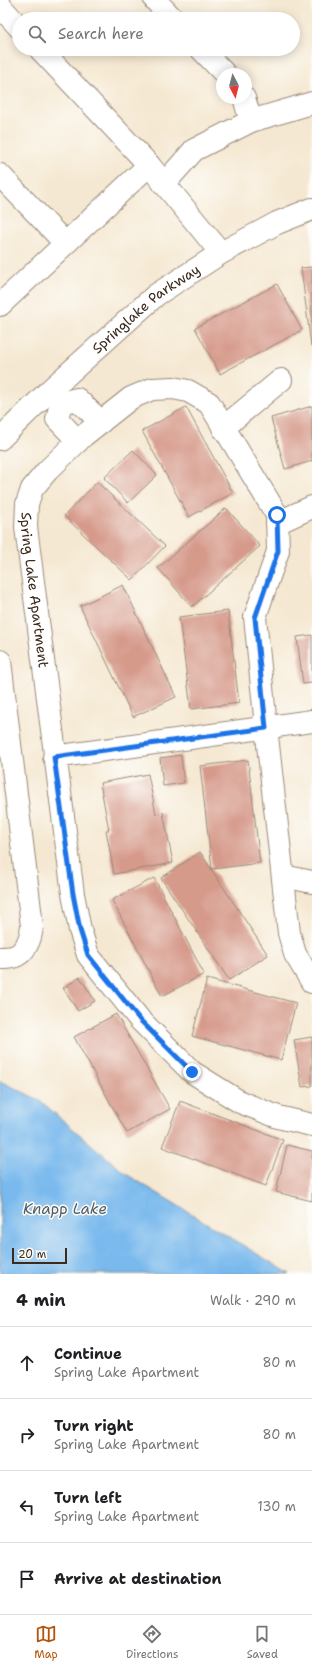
<!DOCTYPE html>
<meta charset="utf-8">
<style>
body{margin:0;font-family:"Shantell Sans",sans-serif;background:#f6f6f6;color:#202124}
.compass{position:absolute;left:216px;top:68px;width:36px;height:36px;border-radius:50%;background:#fff;box-shadow:0 2px 10px #0003;rotate:173deg}
.scale{position:absolute;left:12px;bottom:10px;width:55px;box-sizing:border-box;padding-left:4px;border:2px solid #3b2a1e;border-top:0;font-size:11px;line-height:14px;white-space:nowrap;color:#3b2a1e;-webkit-text-stroke:3px #fdfcf7;paint-order:stroke}
.stop{position:absolute;width:12px;height:12px;margin:-9px;border:3px solid #1a73e8;border-radius:50%;background:#fff}
.stop.end{background:#1a73e8;border-color:#fff;box-shadow:0 1px 4px #0008}
.list{margin:0;padding:0;list-style:none}
h2{display:flex;justify-content:space-between;align-items:center;height:52px;margin:0;padding:0 16px;font-size:17px}
h2 small{font-size:13px;font-weight:400;color:#757577}
.list li{display:grid;grid-template-columns:26px 1fr auto;gap:12px;align-items:center;box-sizing:border-box;height:72px;padding:0 16px;border-top:1px solid #e0e0e0}
.list b{display:block;font-size:15px;white-space:nowrap}
.list p{margin:0;font-size:13px;white-space:nowrap;color:#757577}
.list em{font-size:13px;font-style:normal;color:#757577}
.icon{flex:none;width:22px;height:22px;fill:none;stroke:currentColor;stroke-width:2;stroke-linecap:round;stroke-linejoin:round}
.map{position:relative;flex:none;width:312px;height:1274px;overflow:hidden}
.search{position:absolute;background:#fff;box-shadow:0 2px 10px #0003;left:12px;right:12px;top:12px;height:44px;display:flex;align-items:center;gap:10px;box-sizing:border-box;padding:0 14px;border-radius:22px;color:#757577;font-size:15px}
.sheet{height:340px;background:#fff}
nav{display:flex;justify-content:space-around;align-items:center;box-sizing:border-box;height:56px;border-top:1px solid #e0e0e0;background:#fff;font-size:11px;color:#757577}
nav a{display:grid;justify-items:center;gap:2px}
nav .on{color:#b45309}
.map>svg:first-child{display:block}
.water{fill:#79b9ed;stroke:#5a7286}
.building{fill:#d69a8b}
.lines{fill:none;stroke-linecap:round;stroke-linejoin:round}
.minor-casing{stroke:#988978;stroke-width:24}
.minor{stroke:#fff;stroke-width:22}
.route{stroke:#1a73e8;stroke-width:5}
.labels{text-anchor:middle;stroke-width:3;stroke-linejoin:round;paint-order:stroke}
.street-label{font-size:14px;fill:#3b2a1e;stroke:#fdfcf7}
.water-label{font-size:15px;font-style:italic;fill:#515c66;stroke:#fdfcf7}
</style>
<div class="map">
<svg width="312" height="1274" viewBox="0 0 312 1274">
<rect width="100%" height="100%" fill="#fdfcf7"/>
<filter id="ink" filterUnits="userSpaceOnUse"><feTurbulence type="fractalNoise" baseFrequency=".025" numOctaves="2"/><feDisplacementMap in="SourceGraphic" scale="8" xChannelSelector="R" yChannelSelector="G"/><feConvolveMatrix kernelMatrix="1 2 1 2 8 2 1 2 1" color-interpolation-filters="sRGB"/></filter>
<filter id="wash" filterUnits="userSpaceOnUse"><feTurbulence type="fractalNoise" baseFrequency=".012" numOctaves="4" result="noise"/><feDisplacementMap in="SourceGraphic" scale="16" xChannelSelector="R" yChannelSelector="G"/><feGaussianBlur stdDeviation="0.9" result="paint"/><feColorMatrix in="noise" values="0 0 0 0 0 0 0 0 0 0 0 0 0 0 0 0 0 1.4 0 .05"/><feComposite in="paint" operator="in"/></filter>
<g filter="url(#wash)">
<rect width="100%" height="100%" fill="#f5e8d2"/>
<path class="water" d="M0,1081L39,1100L126,1174L290,1274H0Z"/>
<g id="blocks">
<g class="building">
<path d="M312,267V346H311L301,268Z"/>
<path d="M277,284L302,330L220,374L195,328Z"/>
<path d="M312,406V461L285,469L271,418Z"/>
<path d="M186,407L233,493L189,517L142,431Z"/>
<path d="M133,450L157,475L128,503L104,478Z"/>
<path d="M97,482L165,546L132,580L64,516Z"/>
<path d="M226,508L260,546L192,607L158,568Z"/>
<path d="M123,585L176,697L133,717L80,606Z"/>
<path d="M228,611L239,703L191,709L179,617Z"/>
<path d="M312,635V683L303,684L297,637Z"/>
<path d="M181,755L184,783L163,786L160,758Z"/>
<path d="M248,760L260,863L212,869L200,766Z"/>
<path d="M148,774L156,814L163,812L173,863L114,874L106,830H109L100,783Z"/>
<path d="M200,852L268,955L229,980L161,878Z"/>
<path d="M154,878L204,974L162,996L112,900Z"/>
<path d="M80,977L95,1001L78,1011L63,988Z"/>
<path d="M207,979L296,1003L281,1060L192,1036Z"/>
<path d="M116,1014L170,1109L127,1133L74,1037Z"/>
<path d="M312,1037V1086L302,1087L294,1040Z"/>
<path d="M180,1101L283,1140L266,1186L162,1147Z"/>
<path d="M287,1145L312,1151V1201L276,1192Z"/>
</g>
</g>
</g>
<g filter="url(#ink)">
<use href="#blocks" fill-opacity="0" stroke="#988978" stroke-width="1"/>
<g class="lines">
<g class="minor-casing">
<g id="minor">
<path d="M155,0L173,19"/>
<path d="M0,6L19,27"/>
<path d="M40,49L149,165L221,253"/>
<path d="M201,49L225,74"/>
<path d="M244,98L251,121"/>
<path d="M0,175L65,243"/>
<path d="M164,184L194,150L251,121L312,103"/>
<path d="M0,305L149,165"/>
<path d="M61,403L77,399L101,422"/>
<path d="M61,403L57,419L78,441"/>
<path d="M223,428L281,380"/>
<path id="s1" d="M0,439L49,391L156,295L221,253L277,223L312,209"/>
<path d="M277,523L312,507"/>
<path d="M0,661L32,926C31,938 26,953 13,957C9,958 4,958 0,958"/>
<path d="M54,757L312,721"/>
<path d="M283,876L312,882"/>
<path id="s2" d="M312,982L295,954L289,933L266,727L255,617L278,551L277,515L209,403L188,391L173,388L152,389L131,398L83,436L47,471L32,489L27,504L26,527L73,894L80,930L88,955L140,1020L192,1072L240,1102L278,1117L312,1125"/>
</g>
</g>
<use href="#minor" class="minor"/>
</g>
</g>
<g class="lines" filter="url(#ink)">
<path class="route" d="M192,1072L140,1020L88,955L80,930L73,894L54,757L266,728L255,618L278,551L277,515"/>
</g>
<g class="labels">
<g class="street-label">
<text dy="5" stroke="none"><textPath href="#s1" startOffset="196">Springlake Parkway</textPath></text>
<text dy="5" stroke="none"><textPath href="#s2" startOffset="930">Spring Lake Apartment</textPath></text>
</g>
<g class="water-label">
<text x="65" y="1214">Knapp Lake</text>
</g>
</g>
</svg>
<svg class="compass" viewBox="-18 -18 36 36"><path d="M0-13l5 13h-10z" fill="#e53935"/><path d="M0 13l5-13h-10z" fill="#757577"/></svg>
<div class="scale">20 m</div>
<div class="stop" style="left:277px;top:515px"></div>
<div class="stop end" style="left:192px;top:1072px"></div>
<div class="search"><svg class="icon" aria-label="search" viewBox="0 0 24 24"><circle cx="10" cy="10" r="6"/><path d="M15 15l6 6"/></svg>Search here</div>
</div>
<section class="sheet">
<h2>4 min<small>Walk · 290 m</small></h2>
<ul class="list">
<li><svg class="icon" aria-label="ahead" viewBox="0 0 24 24"><path d="M12 20V5M6 11l6-6 6 6"/></svg><div><b>Continue</b><p>Spring Lake Apartment</p></div><em>80 m</em></li>
<li><svg class="icon" aria-label="right" viewBox="0 0 24 24"><path d="M7 20v-9h11M14 6l5 5-5 5"/></svg><div><b>Turn right</b><p>Spring Lake Apartment</p></div><em>80 m</em></li>
<li><svg class="icon" aria-label="left" viewBox="0 0 24 24"><path d="M17 20v-9H6M10 6l-5 5 5 5"/></svg><div><b>Turn left</b><p>Spring Lake Apartment</p></div><em>130 m</em></li>
<li><svg class="icon" aria-label="arrive" viewBox="0 0 24 24"><path d="M6 21V4h12l-3 4 3 4H6"/></svg><div><b>Arrive at destination</b></div></li>
</ul>
</section>
<nav>
<a class="on"><svg class="icon" aria-label="map" viewBox="0 0 24 24"><path d="M3 6l6-2 6 2 6-2v14l-6 2-6-2-6 2zM9 4v14M15 6v14"/></svg>Map</a>
<a><svg class="icon" aria-label="directions" viewBox="0 0 24 24"><path d="M12 3l9 9-9 9-9-9zM9 14v-3h6M13 9l2 2-2 2"/></svg>Directions</a>
<a><svg class="icon" aria-label="saved" viewBox="0 0 24 24"><path d="M7 4h10v16l-5-4-5 4z"/></svg>Saved</a>
</nav>
